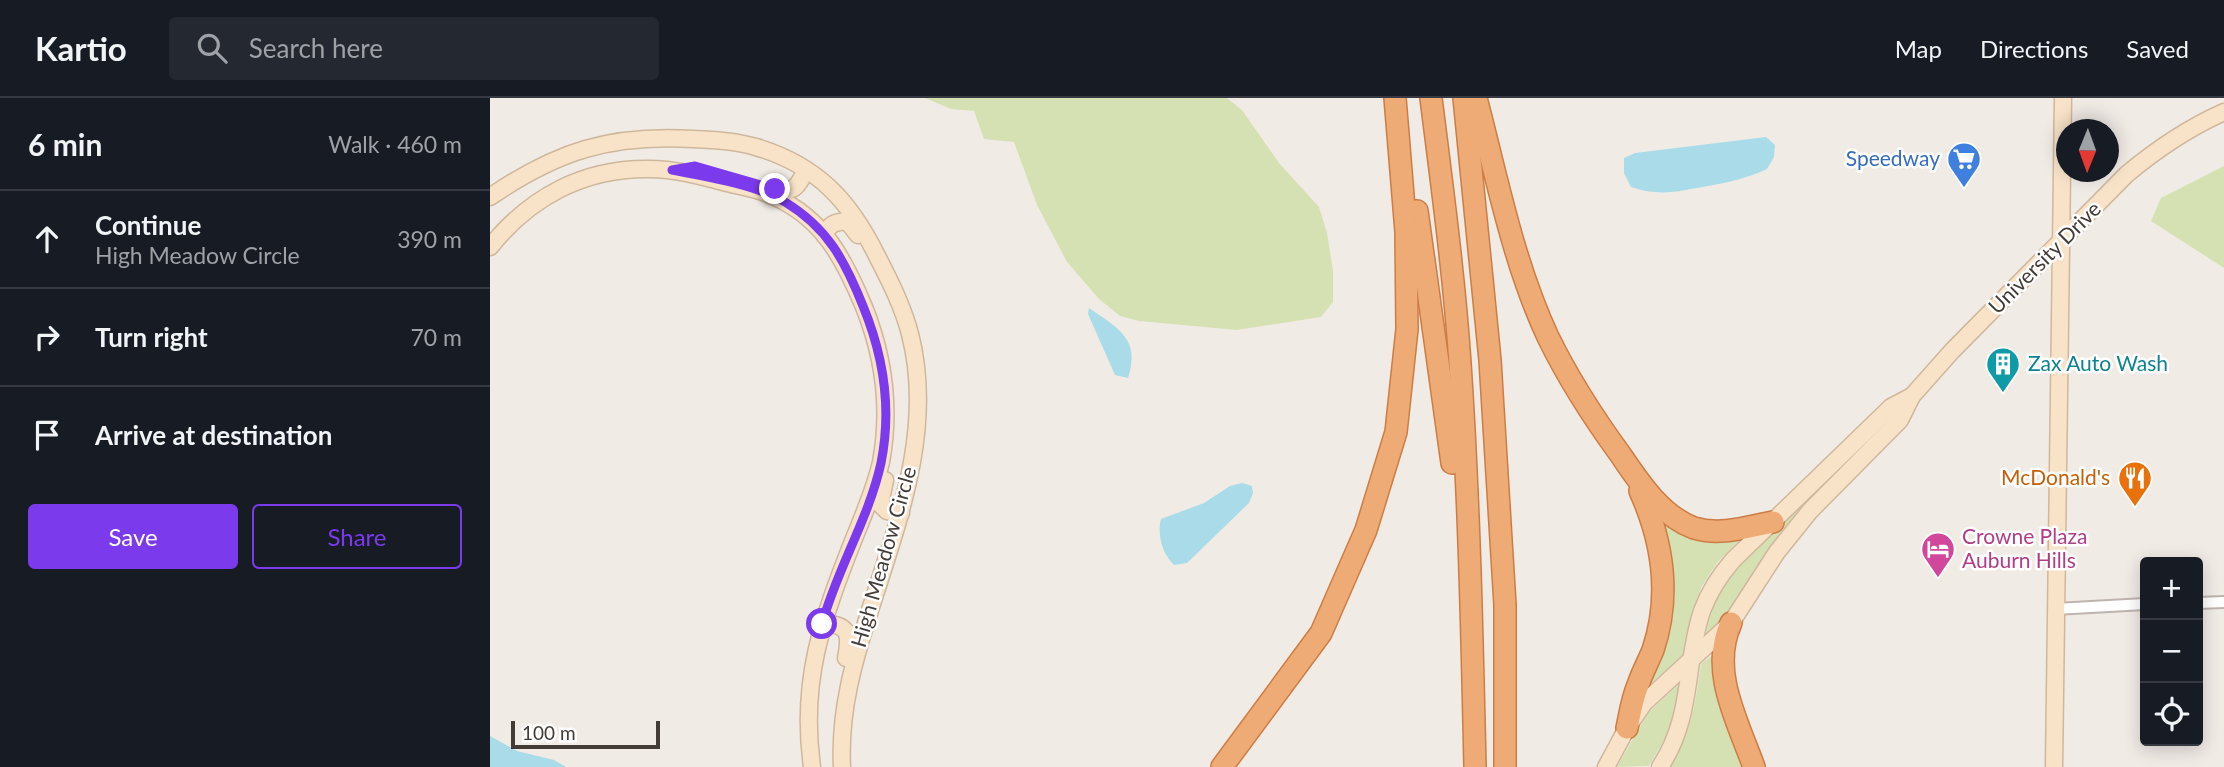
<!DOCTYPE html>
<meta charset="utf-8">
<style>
body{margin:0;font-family:Lato,sans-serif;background:#242831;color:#f1f3f6}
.controls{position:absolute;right:21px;bottom:21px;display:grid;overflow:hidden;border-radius:7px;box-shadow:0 4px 18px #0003}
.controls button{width:63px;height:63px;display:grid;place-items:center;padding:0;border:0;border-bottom:2px solid #363941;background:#171b24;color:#f1f3f6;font:35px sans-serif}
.compass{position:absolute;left:1566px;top:21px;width:63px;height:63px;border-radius:50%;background:#171b24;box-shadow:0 4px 18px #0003;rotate:181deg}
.scale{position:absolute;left:21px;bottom:18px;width:149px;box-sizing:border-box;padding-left:7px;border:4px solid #433b36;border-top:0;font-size:19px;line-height:24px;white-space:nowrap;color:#433b36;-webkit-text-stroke:5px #fff;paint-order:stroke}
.stop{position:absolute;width:21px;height:21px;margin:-16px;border:5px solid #7c3aed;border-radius:50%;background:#fff}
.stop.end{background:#7c3aed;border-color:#fff;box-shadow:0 2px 7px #0008}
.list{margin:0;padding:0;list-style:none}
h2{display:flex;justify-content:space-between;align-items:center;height:91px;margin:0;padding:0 28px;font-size:30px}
h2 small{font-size:23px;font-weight:400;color:#9ea1a6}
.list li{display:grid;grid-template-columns:46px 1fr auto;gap:21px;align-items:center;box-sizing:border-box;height:98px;padding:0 28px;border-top:2px solid #363941}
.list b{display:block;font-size:26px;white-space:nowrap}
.list p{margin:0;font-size:23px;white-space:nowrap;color:#9ea1a6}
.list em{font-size:23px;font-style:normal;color:#9ea1a6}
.actions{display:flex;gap:14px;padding:21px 28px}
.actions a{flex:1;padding:16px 0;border:2px solid #7c3aed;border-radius:7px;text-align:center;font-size:24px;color:#7c3aed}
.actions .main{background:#7c3aed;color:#fff}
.icon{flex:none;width:38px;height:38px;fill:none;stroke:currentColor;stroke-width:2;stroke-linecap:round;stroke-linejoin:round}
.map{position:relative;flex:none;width:1734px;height:669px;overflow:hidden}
header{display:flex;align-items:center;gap:42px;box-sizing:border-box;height:98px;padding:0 35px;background:#171b24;border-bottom:2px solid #363941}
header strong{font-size:33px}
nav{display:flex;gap:38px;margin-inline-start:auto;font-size:24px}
.search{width:490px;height:63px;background:#242831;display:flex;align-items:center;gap:18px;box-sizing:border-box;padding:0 24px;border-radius:7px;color:#9ea1a6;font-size:26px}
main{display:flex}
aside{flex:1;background:#171b24}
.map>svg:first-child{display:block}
.green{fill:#d6e1b3}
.water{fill:#a9dce8}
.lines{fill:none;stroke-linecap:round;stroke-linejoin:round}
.street-casing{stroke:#beb4ad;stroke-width:14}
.secondary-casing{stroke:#cfb79c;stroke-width:19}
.highway-casing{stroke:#cc7d46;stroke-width:24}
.street{stroke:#fff;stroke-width:10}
.secondary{stroke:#f8e3c9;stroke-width:16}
.highway{stroke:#eeab75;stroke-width:21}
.route{stroke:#7c3aed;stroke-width:9}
.labels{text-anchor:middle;stroke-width:5;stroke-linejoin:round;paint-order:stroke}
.shop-label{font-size:21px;fill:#366cbe;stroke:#fff;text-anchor:end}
.street-label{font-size:21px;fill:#433b36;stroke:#fff}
.culture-label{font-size:21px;fill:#0d838f;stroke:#fff;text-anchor:start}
.food-label{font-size:21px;fill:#c56008;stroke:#fff;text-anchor:end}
.hotel-label{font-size:21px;fill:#b23c85;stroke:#fff;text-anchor:start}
</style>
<header>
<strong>Kartio</strong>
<div class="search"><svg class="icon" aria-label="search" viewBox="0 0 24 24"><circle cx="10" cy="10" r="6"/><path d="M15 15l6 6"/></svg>Search here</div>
<nav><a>Map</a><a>Directions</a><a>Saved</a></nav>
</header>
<main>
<aside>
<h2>6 min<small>Walk · 460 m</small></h2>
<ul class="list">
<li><svg class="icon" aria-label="ahead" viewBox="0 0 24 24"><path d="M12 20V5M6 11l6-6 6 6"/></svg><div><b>Continue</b><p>High Meadow Circle</p></div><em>390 m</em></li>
<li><svg class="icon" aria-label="right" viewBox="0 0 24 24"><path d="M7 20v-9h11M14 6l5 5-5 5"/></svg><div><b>Turn right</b></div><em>70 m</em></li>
<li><svg class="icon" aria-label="arrive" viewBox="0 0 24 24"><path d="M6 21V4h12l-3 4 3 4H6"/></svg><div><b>Arrive at destination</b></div></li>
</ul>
<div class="actions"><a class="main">Save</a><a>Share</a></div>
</aside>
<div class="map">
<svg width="1734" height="669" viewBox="0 0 1734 669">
<rect width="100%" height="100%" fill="#f1ebe6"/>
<g class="green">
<path d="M435,0H737L752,12L789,65L829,109L837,135L843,173V204L831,219L747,232L649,223L630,218L609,201L577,164L547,107L524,44L494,41L484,13L461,11Z"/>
<path d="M1734,68V170L1661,123L1671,100Z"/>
<path d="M1407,313L1231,525L1215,539L1225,501L1241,476Z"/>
<path d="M1169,420L1253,438L1227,465L1212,488L1202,513L1193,557L1156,590Z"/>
<path d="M1226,554L1258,669H1180C1202,635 1205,605 1211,566Z"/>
<path d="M1190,585L1180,632L1159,668L1127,669L1158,615Z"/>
</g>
<g class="water">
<path d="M1276,39L1285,47L1284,59L1277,71C1257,80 1240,84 1218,88C1189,93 1171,99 1141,89L1134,75V60L1145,55Z"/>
<path d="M599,210C628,230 651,241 638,280L625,277L598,216Z"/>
<path d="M752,385L762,388L763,395L759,405L697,465L684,467C672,456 667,436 671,421L714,405L740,388Z"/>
<path d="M0,638L27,653L64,662L76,669H0Z"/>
</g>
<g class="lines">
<g class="street-casing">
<g id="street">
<path d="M1708,505L1734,504"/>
<path d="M1565,511L1655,506"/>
</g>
</g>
<g class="secondary-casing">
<g id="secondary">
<path d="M279,89C302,97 306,92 316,72"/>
<path d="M0,99C67,53 121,36 203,41C225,42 245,43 266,49C327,67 360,103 387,158C400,183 413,209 420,236C444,329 409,421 381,509C364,562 349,613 352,669"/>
<path d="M335,138C338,126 345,124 357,123L368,137"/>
<path d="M0,149C40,99 94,70 159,71C186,71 211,78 237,85C249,88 261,90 273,94C330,115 352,156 374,209C394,259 401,310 391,364C385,391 373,418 363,443C332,522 310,583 322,669"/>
<path d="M395,382L390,406L397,413L411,415"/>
<path d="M332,525C359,527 361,535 356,560"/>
<path d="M1116,669L1137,630L1154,605L1241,525L1287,454L1320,413L1410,322L1422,298L1462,253L1637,76C1667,51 1698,30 1734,14"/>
<path d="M1170,669C1204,617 1194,567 1212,513C1219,494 1230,477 1243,462L1401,309L1422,298"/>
<path d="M1564,669L1573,0"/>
</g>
</g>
<g class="highway-casing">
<g id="highway">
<path d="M941,0C952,88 964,176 970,265C979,399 982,534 985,669"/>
<path d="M974,0L1000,262L1015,507V669"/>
<path d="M986,0C1007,80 1023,164 1058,239C1078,280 1103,319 1130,356C1149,384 1171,418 1204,430C1230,438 1257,429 1283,424"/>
<path d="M927,113L962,365"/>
<path d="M1241,525C1219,573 1248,624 1264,669"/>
<path d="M1137,630C1140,616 1142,601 1148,587C1152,575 1158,564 1163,552C1181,498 1173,444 1150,393"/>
<path d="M732,669L831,535L876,432L906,334L917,231L916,134L905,0"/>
</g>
</g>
<use href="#street" class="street"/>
<use href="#secondary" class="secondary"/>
<use href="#highway" class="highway"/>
</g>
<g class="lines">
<path class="route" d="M285,91L205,68L182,72C214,78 267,87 295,104C338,130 355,163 373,208C394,259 402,311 391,365C379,420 347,471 332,526"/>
</g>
<defs>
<g id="supermarket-pin" transform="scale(1.75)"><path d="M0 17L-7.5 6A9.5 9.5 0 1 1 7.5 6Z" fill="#3f7fe0" stroke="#fff"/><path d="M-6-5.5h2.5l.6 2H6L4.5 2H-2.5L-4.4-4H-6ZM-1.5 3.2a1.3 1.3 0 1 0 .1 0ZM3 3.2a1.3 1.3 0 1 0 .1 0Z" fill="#fff"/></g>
<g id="building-pin" transform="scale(1.75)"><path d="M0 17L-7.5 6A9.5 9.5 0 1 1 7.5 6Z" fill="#0f9aa8" stroke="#fff"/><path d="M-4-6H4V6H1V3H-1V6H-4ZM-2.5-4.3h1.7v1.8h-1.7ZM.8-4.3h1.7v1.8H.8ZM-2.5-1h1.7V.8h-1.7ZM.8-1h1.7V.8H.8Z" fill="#fff"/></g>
<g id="restaurant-pin" transform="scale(1.75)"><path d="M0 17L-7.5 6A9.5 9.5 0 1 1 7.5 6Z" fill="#e8710a" stroke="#fff"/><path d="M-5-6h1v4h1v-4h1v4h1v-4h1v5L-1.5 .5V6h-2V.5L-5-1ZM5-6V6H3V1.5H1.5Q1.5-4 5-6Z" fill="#fff"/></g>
<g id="hotel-pin" transform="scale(1.75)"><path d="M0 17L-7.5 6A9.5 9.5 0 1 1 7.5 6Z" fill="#d1479c" stroke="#fff"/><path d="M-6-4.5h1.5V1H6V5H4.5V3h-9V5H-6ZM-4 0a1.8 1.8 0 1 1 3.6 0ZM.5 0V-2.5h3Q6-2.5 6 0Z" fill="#fff"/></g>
</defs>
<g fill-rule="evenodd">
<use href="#supermarket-pin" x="1474" y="61"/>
<use href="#building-pin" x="1513" y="266"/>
<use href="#restaurant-pin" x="1645" y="380"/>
<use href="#hotel-pin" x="1448" y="451"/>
</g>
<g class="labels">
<g class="shop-label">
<text x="1450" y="68">Speedway</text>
</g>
<g class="street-label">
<text transform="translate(1555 160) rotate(-45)" y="7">University Drive</text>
<text transform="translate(394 459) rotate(-74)" y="7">High Meadow Circle</text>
</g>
<g class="culture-label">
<text x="1538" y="273">Zax Auto Wash</text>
</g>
<g class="food-label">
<text x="1620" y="387">McDonald's</text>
</g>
<g class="hotel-label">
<text x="1472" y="446">Crowne Plaza<tspan x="1472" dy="24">Auburn Hills</tspan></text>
</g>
</g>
</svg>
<div class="controls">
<button>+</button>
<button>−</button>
<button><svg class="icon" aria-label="locate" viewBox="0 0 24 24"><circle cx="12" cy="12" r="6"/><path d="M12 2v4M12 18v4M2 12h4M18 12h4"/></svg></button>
</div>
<svg class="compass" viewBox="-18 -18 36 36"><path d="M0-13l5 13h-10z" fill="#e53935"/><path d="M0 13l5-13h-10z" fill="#9ea1a6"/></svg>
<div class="scale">100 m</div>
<div class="stop" style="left:332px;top:526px"></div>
<div class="stop end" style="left:285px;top:91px"></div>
</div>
</main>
